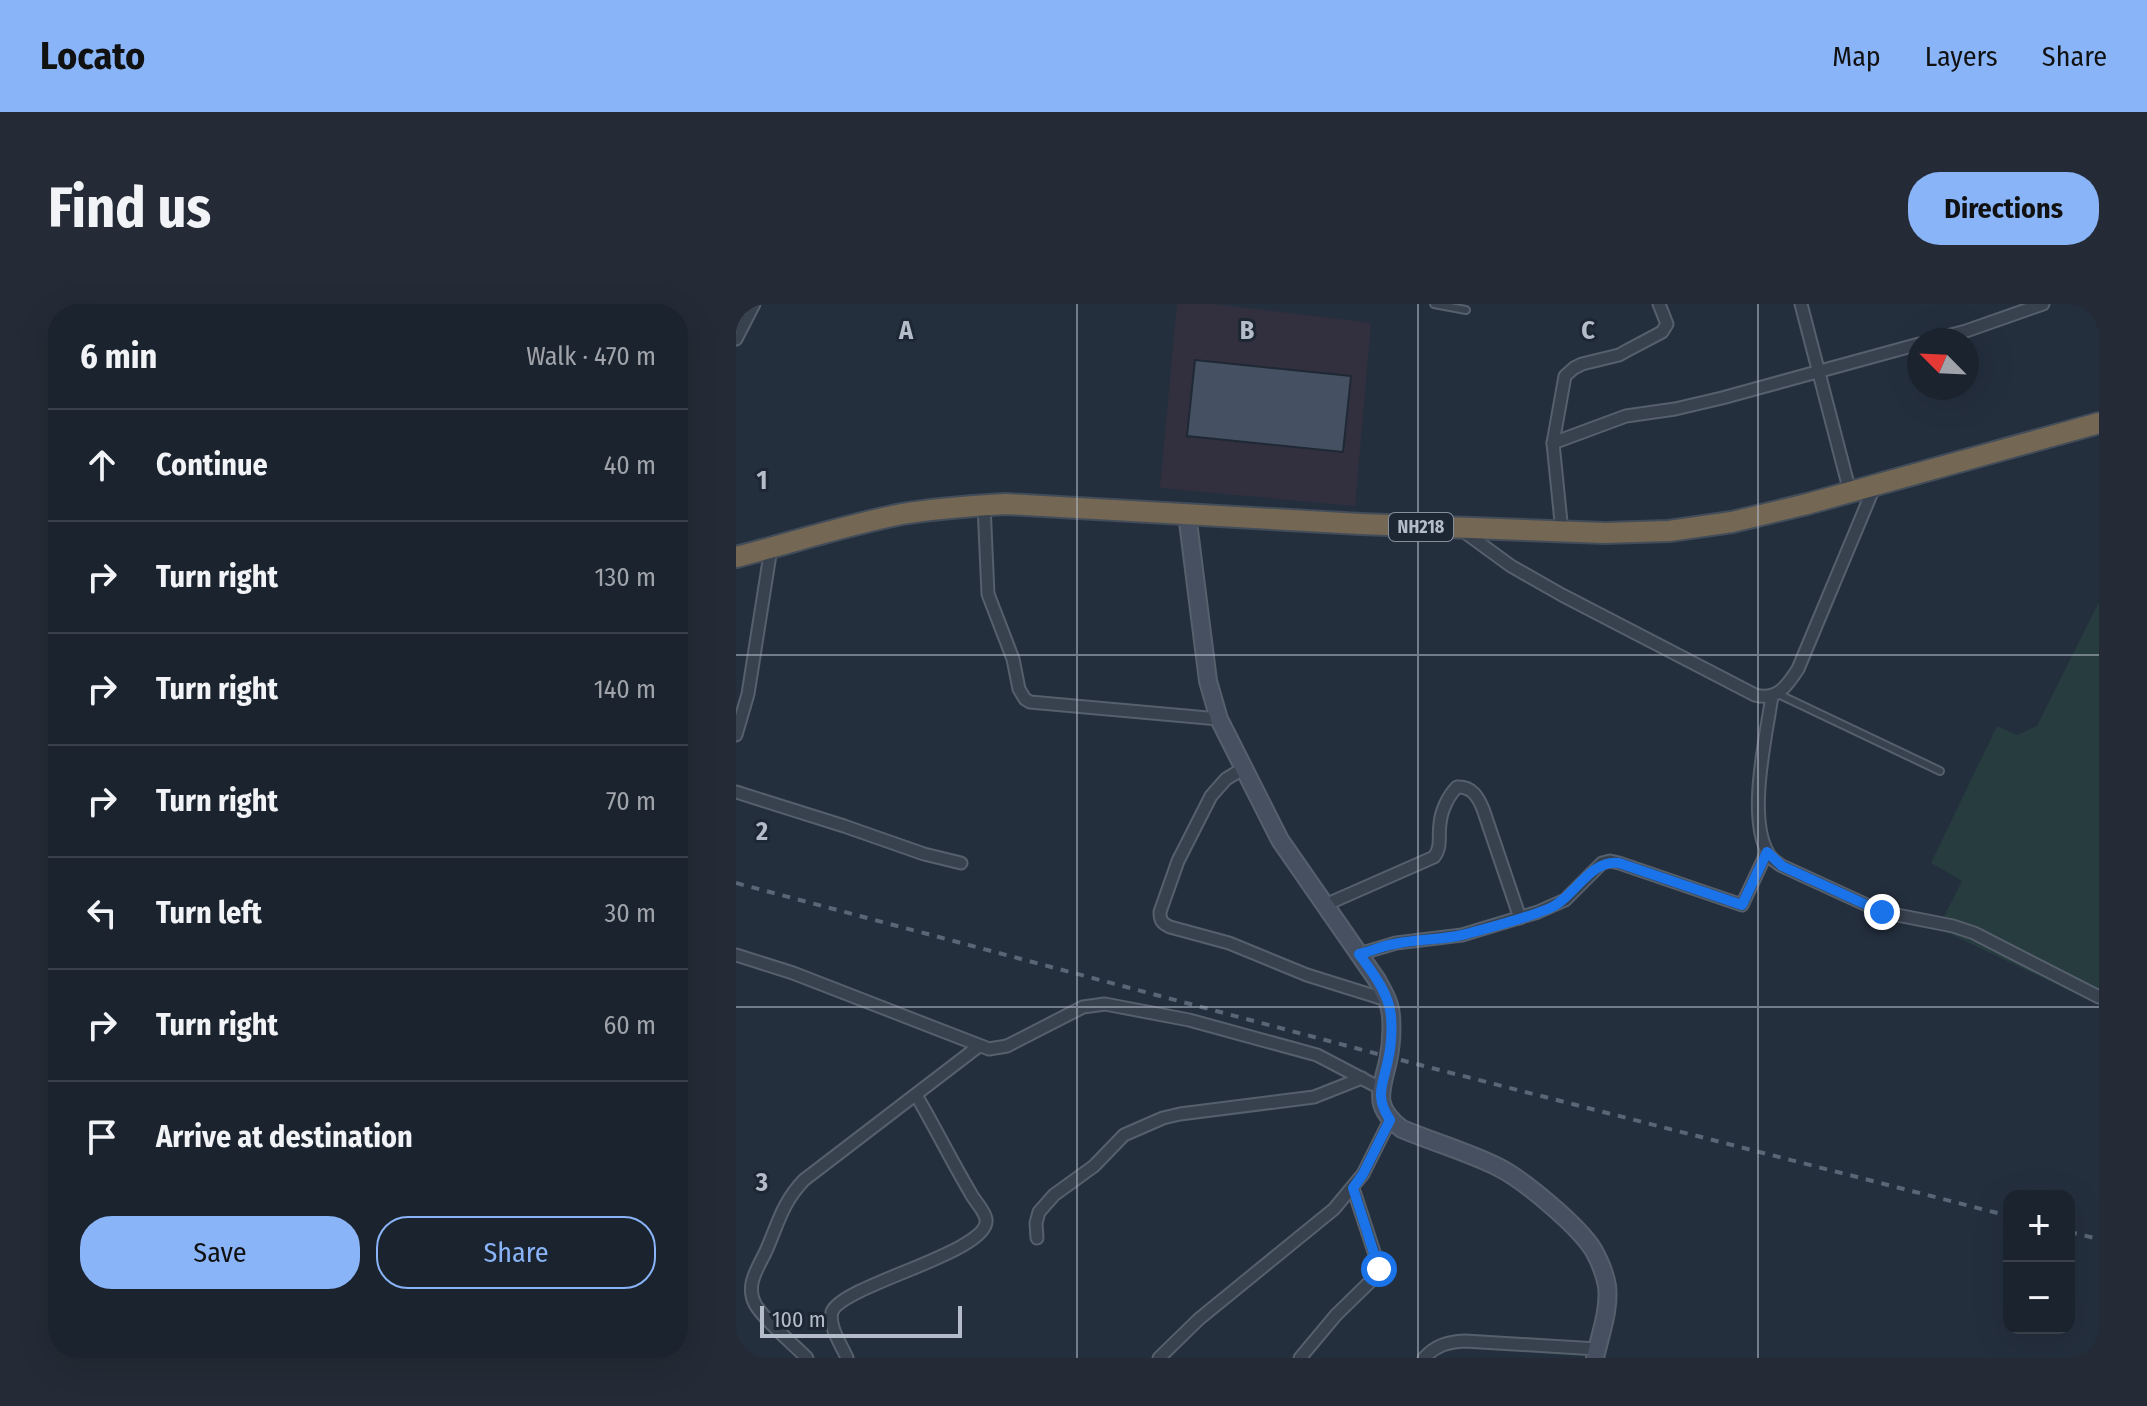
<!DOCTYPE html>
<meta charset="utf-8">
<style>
body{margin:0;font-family:"Fira Sans Condensed",sans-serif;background:#242b36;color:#f1f3f6}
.controls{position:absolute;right:24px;bottom:24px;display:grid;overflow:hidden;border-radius:16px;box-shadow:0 8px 32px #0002}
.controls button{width:72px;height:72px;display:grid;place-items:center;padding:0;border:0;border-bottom:2px solid #39404a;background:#1b232e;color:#f1f3f6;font:40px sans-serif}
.compass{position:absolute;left:1171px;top:24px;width:72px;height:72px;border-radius:50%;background:#1b232e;box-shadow:0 8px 32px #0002;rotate:294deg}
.scale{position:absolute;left:24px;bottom:20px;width:202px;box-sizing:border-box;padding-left:8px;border:4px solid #b4bcc9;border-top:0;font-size:22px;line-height:28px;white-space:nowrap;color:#b4bcc9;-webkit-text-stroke:6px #1d2633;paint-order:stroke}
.stop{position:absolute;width:24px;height:24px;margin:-18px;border:6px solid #1a73e8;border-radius:50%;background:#fff}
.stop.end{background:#1a73e8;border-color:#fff;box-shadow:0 2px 8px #0008}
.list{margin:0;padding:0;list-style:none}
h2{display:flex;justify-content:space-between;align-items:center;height:104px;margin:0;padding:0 32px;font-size:34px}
h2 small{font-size:26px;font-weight:400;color:#a0a4aa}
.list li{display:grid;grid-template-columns:52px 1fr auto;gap:24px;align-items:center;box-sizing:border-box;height:112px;padding:0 32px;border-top:2px solid #39404a}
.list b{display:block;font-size:30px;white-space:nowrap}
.list em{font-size:26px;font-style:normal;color:#a0a4aa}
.actions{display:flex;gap:16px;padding:24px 32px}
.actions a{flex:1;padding:18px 0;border:2px solid #8ab4f8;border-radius:32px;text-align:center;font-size:28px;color:#8ab4f8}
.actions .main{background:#8ab4f8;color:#111}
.icon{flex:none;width:44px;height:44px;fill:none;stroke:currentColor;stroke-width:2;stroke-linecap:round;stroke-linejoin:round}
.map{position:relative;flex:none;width:1363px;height:1054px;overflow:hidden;border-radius:32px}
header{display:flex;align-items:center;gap:48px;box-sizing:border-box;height:112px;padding:0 40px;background:#8ab4f8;color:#111}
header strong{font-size:38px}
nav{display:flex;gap:44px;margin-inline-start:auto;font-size:28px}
.intro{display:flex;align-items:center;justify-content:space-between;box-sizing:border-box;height:192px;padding:0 48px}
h1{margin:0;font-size:56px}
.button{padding:20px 36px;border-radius:32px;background:#8ab4f8;color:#111;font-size:28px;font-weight:700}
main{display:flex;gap:48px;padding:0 48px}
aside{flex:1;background:#1b232e;border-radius:32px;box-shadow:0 8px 32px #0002}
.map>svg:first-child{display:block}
.medical{fill:#32303f}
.green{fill:#263c3f}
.building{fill:#455162;stroke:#1f2835;stroke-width:2}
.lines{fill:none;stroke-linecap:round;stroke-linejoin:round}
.lane-casing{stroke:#565f6c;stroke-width:10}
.street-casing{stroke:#565f6c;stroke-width:15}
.secondary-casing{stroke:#565f6c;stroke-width:20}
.highway-casing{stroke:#434c59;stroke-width:24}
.lane{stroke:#38414e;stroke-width:6}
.street{stroke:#38414e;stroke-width:11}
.secondary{stroke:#465061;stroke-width:16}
.highway{stroke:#746855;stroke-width:20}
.rail{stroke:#5a6575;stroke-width:4;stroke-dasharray:8 8;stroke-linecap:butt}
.route{stroke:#1a73e8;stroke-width:10}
.grid{fill:none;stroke:#b4bcc9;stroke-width:2;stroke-opacity:0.55}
.labels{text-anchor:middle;stroke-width:6;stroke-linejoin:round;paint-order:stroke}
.shield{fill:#1d2633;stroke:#878f9c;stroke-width:2}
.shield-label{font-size:18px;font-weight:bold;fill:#b4bcc9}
.grid-label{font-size:26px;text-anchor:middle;font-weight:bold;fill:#b4bcc9;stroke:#1d2633;stroke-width:6;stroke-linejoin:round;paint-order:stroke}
</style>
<header>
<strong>Locato</strong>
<nav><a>Map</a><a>Layers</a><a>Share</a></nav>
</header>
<div class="intro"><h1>Find us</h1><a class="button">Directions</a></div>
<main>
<aside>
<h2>6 min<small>Walk · 470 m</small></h2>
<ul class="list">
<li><svg class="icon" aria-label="ahead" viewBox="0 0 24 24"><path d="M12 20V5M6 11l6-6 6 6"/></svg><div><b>Continue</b></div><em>40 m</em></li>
<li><svg class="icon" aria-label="right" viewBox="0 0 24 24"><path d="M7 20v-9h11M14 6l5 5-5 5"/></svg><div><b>Turn right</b></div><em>130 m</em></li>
<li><svg class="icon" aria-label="right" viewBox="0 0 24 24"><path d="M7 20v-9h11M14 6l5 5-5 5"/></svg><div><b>Turn right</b></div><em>140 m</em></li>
<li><svg class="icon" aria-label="right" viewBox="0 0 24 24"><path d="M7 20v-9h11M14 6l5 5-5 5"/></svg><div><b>Turn right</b></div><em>70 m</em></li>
<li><svg class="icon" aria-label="left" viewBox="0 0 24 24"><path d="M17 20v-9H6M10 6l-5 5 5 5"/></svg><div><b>Turn left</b></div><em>30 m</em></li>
<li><svg class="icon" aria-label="right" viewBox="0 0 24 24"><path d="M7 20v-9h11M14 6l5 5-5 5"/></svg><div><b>Turn right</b></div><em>60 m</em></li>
<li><svg class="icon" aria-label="arrive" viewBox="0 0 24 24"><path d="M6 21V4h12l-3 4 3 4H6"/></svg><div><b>Arrive at destination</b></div></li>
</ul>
<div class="actions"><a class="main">Save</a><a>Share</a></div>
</aside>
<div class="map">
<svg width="1363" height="1054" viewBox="0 0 1363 1054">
<rect width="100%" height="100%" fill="#242f3e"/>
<path class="medical" d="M441,0H477L635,19L619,202L424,184Z"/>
<path class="green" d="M1363,298V701L1202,624L1226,577L1195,559L1261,422L1281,431L1301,422Z"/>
<path class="building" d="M459,56L615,72L607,148L451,132Z"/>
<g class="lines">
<g class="lane-casing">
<g id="lane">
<path d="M698,0L730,6"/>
<path d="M1042,390L1204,467"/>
</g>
</g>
<g class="street-casing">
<g id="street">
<path d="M1065,0L1114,188"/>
<path d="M0,35L18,0"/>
<path d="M1196,36L1230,27L1307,0"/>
<path d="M817,139L890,112L939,105L986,94L1183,40"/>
<path d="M248,201L252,290L277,355L283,385L289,395L294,398L483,415"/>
<path d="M727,227L775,262L826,291L1019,391C1041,397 1051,382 1062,365L1139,181"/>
<path d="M826,228L817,139L829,72L838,64L846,60L883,51L892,46L926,28L931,20L923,0"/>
<path d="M1036,392C1030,433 1011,513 1032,549C1035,555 1040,558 1046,562L1146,608L1217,622L1238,629L1363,693"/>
<path d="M0,431L12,390L35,244"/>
<path d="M508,464L490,475L475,492L442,557L424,608C424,617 426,619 434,623L493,639L571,671L651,696"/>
<path d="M0,488L108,522L188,550L225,559"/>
<path d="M589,601L698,553C706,543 702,532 704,520C705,507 712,492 721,483C736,482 742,493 747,505L784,614"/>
<path d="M623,650L660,639L726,631L802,608L829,596L866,559L874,557L883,559L1006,601L1031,548"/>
<path d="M0,651L57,669L253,745L271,742L347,703L369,700L453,716L581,751L644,784"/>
<path d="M301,934L300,919L303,908L318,891L358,862L388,831L427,814L444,810L578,793L626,774"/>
<path d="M71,1054C57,1040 28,1016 19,1000C9,981 22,964 30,947C42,920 46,899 68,876L243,742"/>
<path d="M111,1054C106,1042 92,1022 96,1008C105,981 256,948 250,915C248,905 238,897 234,888C215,856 199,823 180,791"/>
<path d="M423,1054L463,1015L598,905L627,870L654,816"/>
<path d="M564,1054L600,1011L641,971L642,960L617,884"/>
<path d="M688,1054C700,1041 712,1038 729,1037L861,1045"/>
</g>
</g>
<g class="secondary-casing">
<path id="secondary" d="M451,210L472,377L483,415L544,536L641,676C647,687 654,698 655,712C656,725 655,743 652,757C645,788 636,802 666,825C697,838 732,848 762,863C788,876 844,923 858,947C864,958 869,970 871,982C874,1005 864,1031 859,1054"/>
</g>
<g class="highway-casing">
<path id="highway" d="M0,253C55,239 110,221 166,210C201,204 235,202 270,200L625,220L869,229L933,227L996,218L1071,200L1363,119"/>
</g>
<use href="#lane" class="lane"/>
<use href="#street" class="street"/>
<use href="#secondary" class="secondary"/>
<use href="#highway" class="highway"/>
<g class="rail">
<path d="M0,579L653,753L1273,912"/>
<path d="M1333,928L1363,935"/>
</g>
</g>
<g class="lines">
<path class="route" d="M643,965L617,884L627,870L654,816C638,792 647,781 652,756C655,743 656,725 655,712C653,689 636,668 623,650C635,647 646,642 658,640C680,635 704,636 726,631C755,623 786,616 814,604C839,593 854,555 883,559L1006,601L1031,548L1046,562L1146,608"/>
</g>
<path class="grid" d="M341,0V1054M682,0V1054M1022,0V1054M0,351H1363M0,703H1363"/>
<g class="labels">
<rect class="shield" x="653" y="209" width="64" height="28" rx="6"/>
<g class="shield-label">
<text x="685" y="229">NH218</text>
</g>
</g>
<g class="grid-label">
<text x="170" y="35">A</text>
<text x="511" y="35">B</text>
<text x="852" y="35">C</text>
<text x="26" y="185">1</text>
<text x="26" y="536">2</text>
<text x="26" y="887">3</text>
</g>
</svg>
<div class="controls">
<button>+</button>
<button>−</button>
</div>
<svg class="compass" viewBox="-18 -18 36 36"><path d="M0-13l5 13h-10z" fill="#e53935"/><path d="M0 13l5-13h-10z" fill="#a0a4aa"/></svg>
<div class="scale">100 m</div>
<div class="stop" style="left:643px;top:965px"></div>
<div class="stop end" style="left:1146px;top:608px"></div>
</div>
</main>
